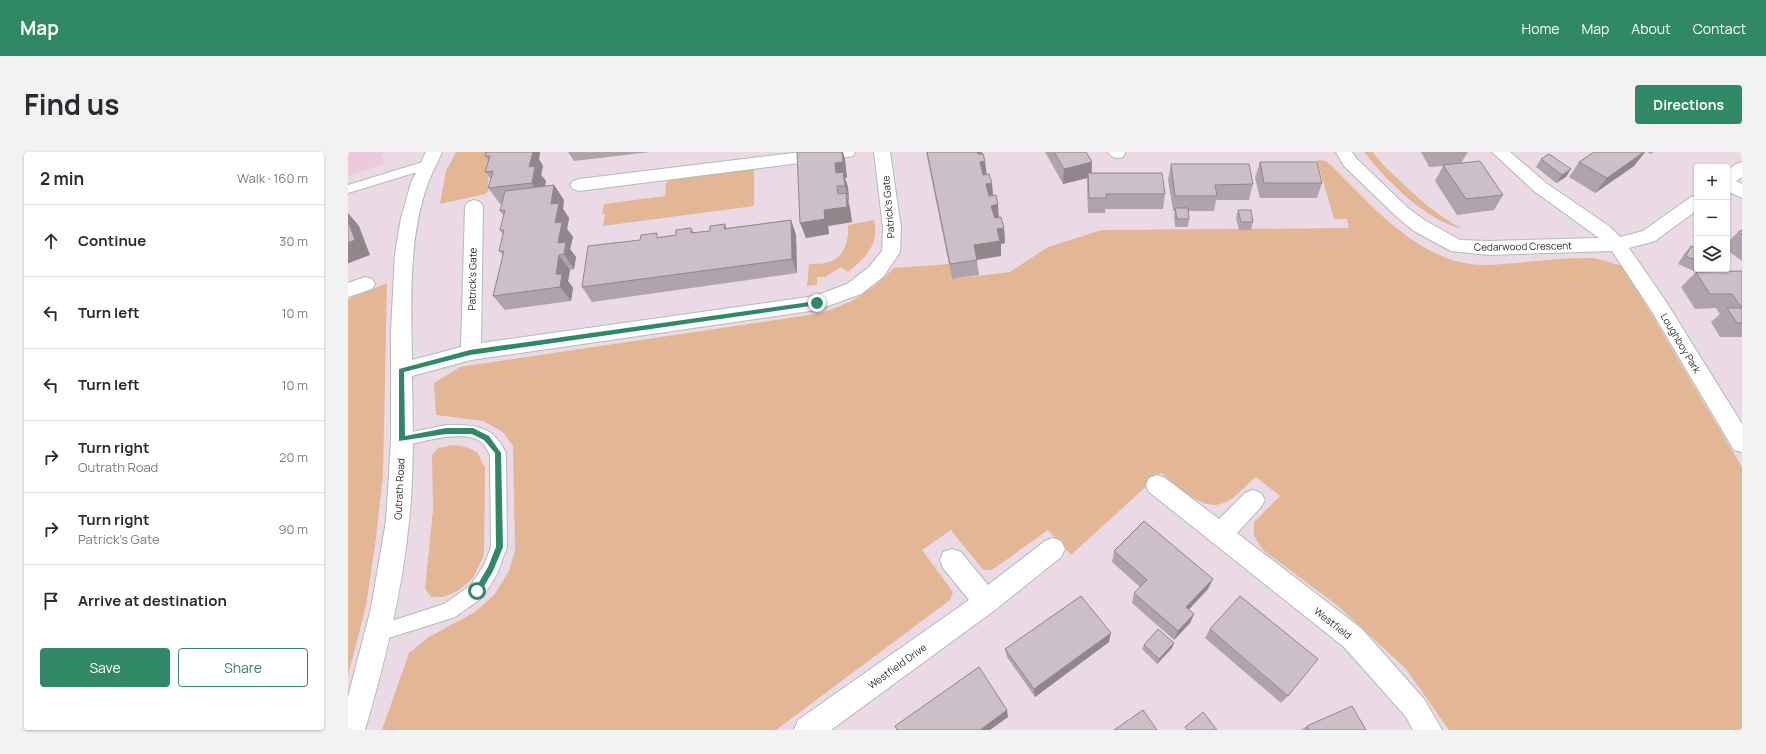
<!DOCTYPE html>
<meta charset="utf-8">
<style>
body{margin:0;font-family:Manrope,sans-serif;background:#f2f2f3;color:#2b2b33}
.controls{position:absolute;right:12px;top:12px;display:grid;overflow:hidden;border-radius:4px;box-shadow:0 1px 3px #0004}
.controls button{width:36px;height:36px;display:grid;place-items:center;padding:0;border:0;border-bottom:1px solid #e1e1e2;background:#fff;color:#2b2b33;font:20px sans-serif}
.stop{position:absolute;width:12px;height:12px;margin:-9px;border:3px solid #318867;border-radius:50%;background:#fff}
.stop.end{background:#318867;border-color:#fff;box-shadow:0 1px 4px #0008}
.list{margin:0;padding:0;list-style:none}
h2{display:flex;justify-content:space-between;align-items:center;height:52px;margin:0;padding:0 16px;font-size:17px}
h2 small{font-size:13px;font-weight:400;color:#7c7c81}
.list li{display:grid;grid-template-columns:26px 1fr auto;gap:12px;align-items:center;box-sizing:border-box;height:72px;padding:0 16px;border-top:1px solid #e1e1e2}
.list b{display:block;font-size:15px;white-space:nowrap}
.list p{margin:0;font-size:13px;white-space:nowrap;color:#7c7c81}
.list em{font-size:13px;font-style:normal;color:#7c7c81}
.actions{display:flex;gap:8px;padding:12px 16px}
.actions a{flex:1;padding:9px 0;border:1px solid #318867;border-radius:4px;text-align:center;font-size:14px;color:#318867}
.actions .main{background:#318867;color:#fff}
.icon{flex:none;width:22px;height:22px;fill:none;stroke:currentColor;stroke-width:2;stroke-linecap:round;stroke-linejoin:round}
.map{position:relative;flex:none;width:1394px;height:578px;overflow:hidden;border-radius:4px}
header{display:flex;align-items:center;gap:24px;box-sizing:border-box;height:56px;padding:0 20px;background:#318867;color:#fff}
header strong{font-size:19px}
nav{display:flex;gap:22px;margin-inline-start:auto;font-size:14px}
.intro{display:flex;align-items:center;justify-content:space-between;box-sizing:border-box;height:96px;padding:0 24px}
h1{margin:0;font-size:28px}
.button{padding:10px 18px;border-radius:4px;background:#318867;color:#fff;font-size:14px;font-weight:700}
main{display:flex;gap:24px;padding:0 24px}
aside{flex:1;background:#fff;border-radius:4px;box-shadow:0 1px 3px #0004}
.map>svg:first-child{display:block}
.education{fill:#edc9de}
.green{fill:#e3b696}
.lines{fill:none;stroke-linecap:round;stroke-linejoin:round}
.lane-casing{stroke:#aebdb7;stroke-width:2}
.street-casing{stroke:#aebdb7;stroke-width:2}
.lane{fill:#fff;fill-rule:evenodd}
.street{fill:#fff;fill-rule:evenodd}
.wall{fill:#b0a4ac}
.shaded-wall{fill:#90868c}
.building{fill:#cdbfc8;stroke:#90868c}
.route{fill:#318867}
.labels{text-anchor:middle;stroke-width:4;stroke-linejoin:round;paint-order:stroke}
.street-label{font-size:10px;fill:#292929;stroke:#fff}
</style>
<header>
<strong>Map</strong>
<nav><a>Home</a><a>Map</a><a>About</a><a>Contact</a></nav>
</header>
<div class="intro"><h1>Find us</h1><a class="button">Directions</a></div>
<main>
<aside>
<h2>2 min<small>Walk · 160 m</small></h2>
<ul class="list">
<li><svg class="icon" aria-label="ahead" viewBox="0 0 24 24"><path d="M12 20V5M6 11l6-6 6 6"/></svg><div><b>Continue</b></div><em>30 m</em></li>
<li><svg class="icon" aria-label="left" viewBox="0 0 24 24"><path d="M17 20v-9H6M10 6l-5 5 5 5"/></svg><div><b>Turn left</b></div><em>10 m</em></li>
<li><svg class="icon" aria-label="left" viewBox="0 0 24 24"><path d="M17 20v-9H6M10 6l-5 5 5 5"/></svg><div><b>Turn left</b></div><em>10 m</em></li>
<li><svg class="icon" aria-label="right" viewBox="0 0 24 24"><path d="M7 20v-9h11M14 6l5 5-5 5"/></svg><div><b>Turn right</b><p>Outrath Road</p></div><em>20 m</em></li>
<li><svg class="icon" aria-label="right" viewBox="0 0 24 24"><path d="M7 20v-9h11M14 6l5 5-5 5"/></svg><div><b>Turn right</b><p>Patrick's Gate</p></div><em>90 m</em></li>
<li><svg class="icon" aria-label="arrive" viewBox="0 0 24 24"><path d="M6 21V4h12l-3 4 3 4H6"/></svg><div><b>Arrive at destination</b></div></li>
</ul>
<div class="actions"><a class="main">Save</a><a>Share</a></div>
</aside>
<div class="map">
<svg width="1394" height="578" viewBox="0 0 1394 578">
<rect width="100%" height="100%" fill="#ebdae6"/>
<path class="education" d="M0,0H39L33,3L36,12L0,24Z"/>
<g class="green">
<path d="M108,0H141L140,39L137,42L92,52L98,19Z"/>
<path d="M1016,0H1025C1031,10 1041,18 1049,26C1070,46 1089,64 1115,77C1078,69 1039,29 1016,0Z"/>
<path d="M969,8L977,9L982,12C1023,53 1075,115 1139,113C1173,112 1208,105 1242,106C1252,106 1265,112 1275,114L1394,315V578H1101L1058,517L990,454L915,398L906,384V370L932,344L908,325C899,332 891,342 882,348C857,364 831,335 813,321L723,403L700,378L644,418H635L603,378L574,398L605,440L602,448L428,578H34L61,501L81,485L127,460L146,443L161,419L167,398L165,294L155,280L135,269L88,263L86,231L112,215L474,161L504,149L526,134L546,116L601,112L604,127L662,120L700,95L754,78L1001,76L999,67H986Z"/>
<path d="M406,17V54L255,74L257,62H254L256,52L317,44L318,31L321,28Z"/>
<path d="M526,68C532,93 517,106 500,120L493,115L477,125H469V133L459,134L461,112C468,112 478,112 484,109C498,101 501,87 500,73Z"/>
<path d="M39,131L35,323L28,386L18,454L0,524V147Z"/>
<path d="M105,293L118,295L129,300L137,316L136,403L125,426L110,439L95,445H83L77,437L85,358L84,303L90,296Z"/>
</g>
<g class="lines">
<g class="lane-casing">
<g id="lane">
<path d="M78,9L82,10L84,13L82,16L0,41V33Z"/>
<path d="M98,273C126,273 144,272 158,301L159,395L149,422L135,445L107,465L31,489L25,487L22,481L25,475L96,452L123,433L136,413L143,395L142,303C140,299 137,293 133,290C116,277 74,290 54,294L49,292L47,288L49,284L54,282Z"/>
</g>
</g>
<g class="street-casing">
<g id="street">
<path d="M78,0H94C90,10 84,20 80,31C60,86 63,150 64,208L113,195L117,54L120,50L126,48L132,50L135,54L133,191L467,144L499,132L521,115L534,99L535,76L526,0H542L553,76L552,100L535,125L513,142L469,158L123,208L64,224C65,273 66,322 61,370C54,441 37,510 17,578H0V545L23,456L38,369L43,288V179L47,102L53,66L63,31Z"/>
<path d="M454,0H507L505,4L499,5L231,39L225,37L222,33L225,29L231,27Z"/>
<path d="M760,0H777V1L775,5C768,7 764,6 760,0Z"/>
<path d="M988,0H1004L1008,6L1061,57L1078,69L1112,88L1140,89L1251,86L1186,39L1144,0H1162L1198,31L1261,74L1272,85L1295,79L1343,45L1349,43V58L1307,89L1281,96L1317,148L1394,272V300L1386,298L1303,158L1264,99L1140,103L1103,99L1066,79L1049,65L996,14Z"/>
<path d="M1394,10V25L1388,29L1394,32V46L1379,39V18L1388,12Z"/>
<path d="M17,125L24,127L27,132L24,137L0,145V131Z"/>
<path d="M809,323L817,326L871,367L897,341L905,338L913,341L917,348L913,355L889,381L1014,477L1076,547L1094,578H1065L1058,565L996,495L801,340L798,333L801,326Z"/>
<path d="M705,386L713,389L717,397L713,405L647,458L483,578H446L450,568L621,448L595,416L592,408L595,400L604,397L613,400L640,433L697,389Z"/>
</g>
</g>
<use href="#lane" class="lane"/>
<use href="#street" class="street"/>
</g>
<g class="wall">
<path d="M138,0H192L191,7L195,14L193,23L198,29L197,34L206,33L216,48L215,57L221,66L219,77L225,85L222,97L228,105L226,117L222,118L220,129L225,136L223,149L157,158L145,144L155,103L151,99L155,82L152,78L156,64L152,59L154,51L152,52L140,36L143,27L137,20L141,10L137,4Z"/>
<path d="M220,0H303L226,9Z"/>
<path d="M449,0H495L497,8L499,26H497L500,35L501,49H500L502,56L504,70L480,74L481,82L458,86Z"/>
<path d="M578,0H634L638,22L644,31L645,43L651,65L656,76L657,91L653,92V104L629,108L631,123L604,127Z"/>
<path d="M697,0H738L744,10V21L817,42L815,57H757V61H740L739,36V26L715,32Z"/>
<path d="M1073,0H1120L1113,11L1155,43L1146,58L1109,63L1087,29L1095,14L1081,15Z"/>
<path d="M1246,0H1297L1286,14L1247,41L1221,25L1231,10Z"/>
<path d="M1299,0H1306L1303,2Z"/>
<path d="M1193,7L1218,25L1208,31L1188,15Z"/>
<path d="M912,10L974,31L969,46H912L907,26Z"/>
<path d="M823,12L905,32L901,48H868L866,59H840L841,67L840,75H827L826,64L827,59H825L820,28Z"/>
<path d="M890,58L905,70L903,78H891L888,66Z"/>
<path d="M443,68L448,83L449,121L244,150L234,135L311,85L328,83L343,76L346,81L362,79L377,72L379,76Z"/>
<path d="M1394,78V109L1379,98V91L1390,80Z"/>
<path d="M1343,94L1349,97V117H1356L1353,120L1394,119V185H1372L1363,170L1372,162L1368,156L1347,157L1333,135L1348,120L1330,112L1336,102Z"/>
<path d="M766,399L860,437L840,457L846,462L842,471L826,488L784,451L786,441L792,435L764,410Z"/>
<path d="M862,477L940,544L933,551L857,486Z"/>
<path d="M761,490L687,545L659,505L657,497Z"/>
<path d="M826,491L824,496L809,512L794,497L796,493Z"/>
<path d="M959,574L1018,578H953Z"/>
</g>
<g class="shaded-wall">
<path d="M179,0H192L191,7L195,14L193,23L198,29L194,46L184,31Z"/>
<path d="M494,0H495L497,8L499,26H497L500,35L501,49L497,34L488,21L487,11Z"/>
<path d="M628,0H634L635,5L628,6Z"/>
<path d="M1296,0H1297L1286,14L1247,41L1259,26Z"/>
<path d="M637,9L639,25L634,26L632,10Z"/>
<path d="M744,10L743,25L740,21L739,26L715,32L716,17Z"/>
<path d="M1223,17L1218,25L1208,31L1214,23Z"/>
<path d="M644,31L645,46L639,47L638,32Z"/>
<path d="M206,33L216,48L215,57L221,66L219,77L225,85L222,97L228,105L226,117L216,102L210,91L207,71L203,52Z"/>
<path d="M489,34L493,50L498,41L502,56L504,70L480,74L481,82L458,86L452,71L476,58L490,42Z"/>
<path d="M650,52L651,68L644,69L643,54Z"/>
<path d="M0,61L11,74L22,103L1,111H0Z"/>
<path d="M443,68L448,83L449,121L444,107Z"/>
<path d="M656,76L657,91L653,92V104L627,108L626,93L649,77Z"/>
<path d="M211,103L222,118L220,129L225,136L223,149L212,135L208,122Z"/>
<path d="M865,427L860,437L834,465L838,455Z"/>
<path d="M846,462L842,471L826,488L830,479Z"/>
<path d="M763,481L761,490L687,545L686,537Z"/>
<path d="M826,491L824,496L809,512L811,507Z"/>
<path d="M659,558L660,565L642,578H632Z"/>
</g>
<g class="building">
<path d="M138,0H185L181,15L187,14L184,31L140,36L145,19L137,20L142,4H137Z"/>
<path d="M449,0H494L495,10L487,11L488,21L495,20L497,34H489L490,42L498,41L499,55L476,58L477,67L452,71Z"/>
<path d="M579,0H629L630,2H635L637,9L632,10L635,23L641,22L644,31L638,32L641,44L648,43L650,52L643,54L647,66L653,65L656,76L649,77L652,89L626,93L629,108L602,112Z"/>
<path d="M706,0H738L744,10L716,17Z"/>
<path d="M1246,0H1296L1259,26L1231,10Z"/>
<path d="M1201,2L1223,17L1214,23L1193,7Z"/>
<path d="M1132,9L1155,43L1118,47L1095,13Z"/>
<path d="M912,10H969L974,31H916Z"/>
<path d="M823,12H901L905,32L867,33L869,44H827Z"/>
<path d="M740,21H814L817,42H758V46H741Z"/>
<path d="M206,33L203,52L211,51L207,71L214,70L210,91L218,90L216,102L211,103L208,122H214L212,135L145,144L156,99H151L156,78H152L157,58L152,59L157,39Z"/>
<path d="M827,56H840L841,67H829Z"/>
<path d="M890,58H903L905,70H893Z"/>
<path d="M443,68L444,107L234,135L240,94L292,88L293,83L309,81V86L328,83V78L343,76V81L362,79V74L377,72L376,77Z"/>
<path d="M0,69L7,88L0,91Z"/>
<path d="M1394,78V83L1390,80Z"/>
<path d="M1343,94L1349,97V109L1338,104Z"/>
<path d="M1394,119V171H1389L1379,156H1394L1384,142H1362L1348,120Z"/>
<path d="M796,369L865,427L838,455L846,462L830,479L786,441L799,428L766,399Z"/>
<path d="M733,444L763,481L686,537L657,497Z"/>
<path d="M892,444L970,507L940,544L862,477Z"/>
<path d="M810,477L826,491L811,507L796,493Z"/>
<path d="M631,515L659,558L632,578H549L547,574Z"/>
<path d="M1004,554L1018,578H961L959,574Z"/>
<path d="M795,558L809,578H766Z"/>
<path d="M855,560L869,578H839L837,575Z"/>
</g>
<path class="route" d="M469,149L472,151L469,153L122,203L56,220L57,284L98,276H125L141,284L153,301L155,395L145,419L132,441H127V437L140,415L148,395L147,301L136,288L124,282H98L51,289V217L122,198Z"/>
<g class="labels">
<g class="street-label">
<text transform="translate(540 55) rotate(-95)" y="4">Patrick's Gate</text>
<text transform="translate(1175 94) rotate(-1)" y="4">Cedarwood Crescent</text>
<text transform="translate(124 127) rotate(-89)" y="4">Patrick's Gate</text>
<text transform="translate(1333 191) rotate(59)" y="4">Loughboy Park</text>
<text transform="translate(51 337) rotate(-87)" y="4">Outrath Road</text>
<text transform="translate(985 471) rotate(38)" y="4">Westfield</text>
<text transform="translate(549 514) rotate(-36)" y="4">Westfield Drive</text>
</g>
</g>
</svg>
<div class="controls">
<button>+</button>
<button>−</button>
<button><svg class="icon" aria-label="layers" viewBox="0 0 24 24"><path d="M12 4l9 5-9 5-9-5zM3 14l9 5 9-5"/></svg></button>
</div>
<div class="stop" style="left:129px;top:439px"></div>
<div class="stop end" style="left:469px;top:151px"></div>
</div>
</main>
